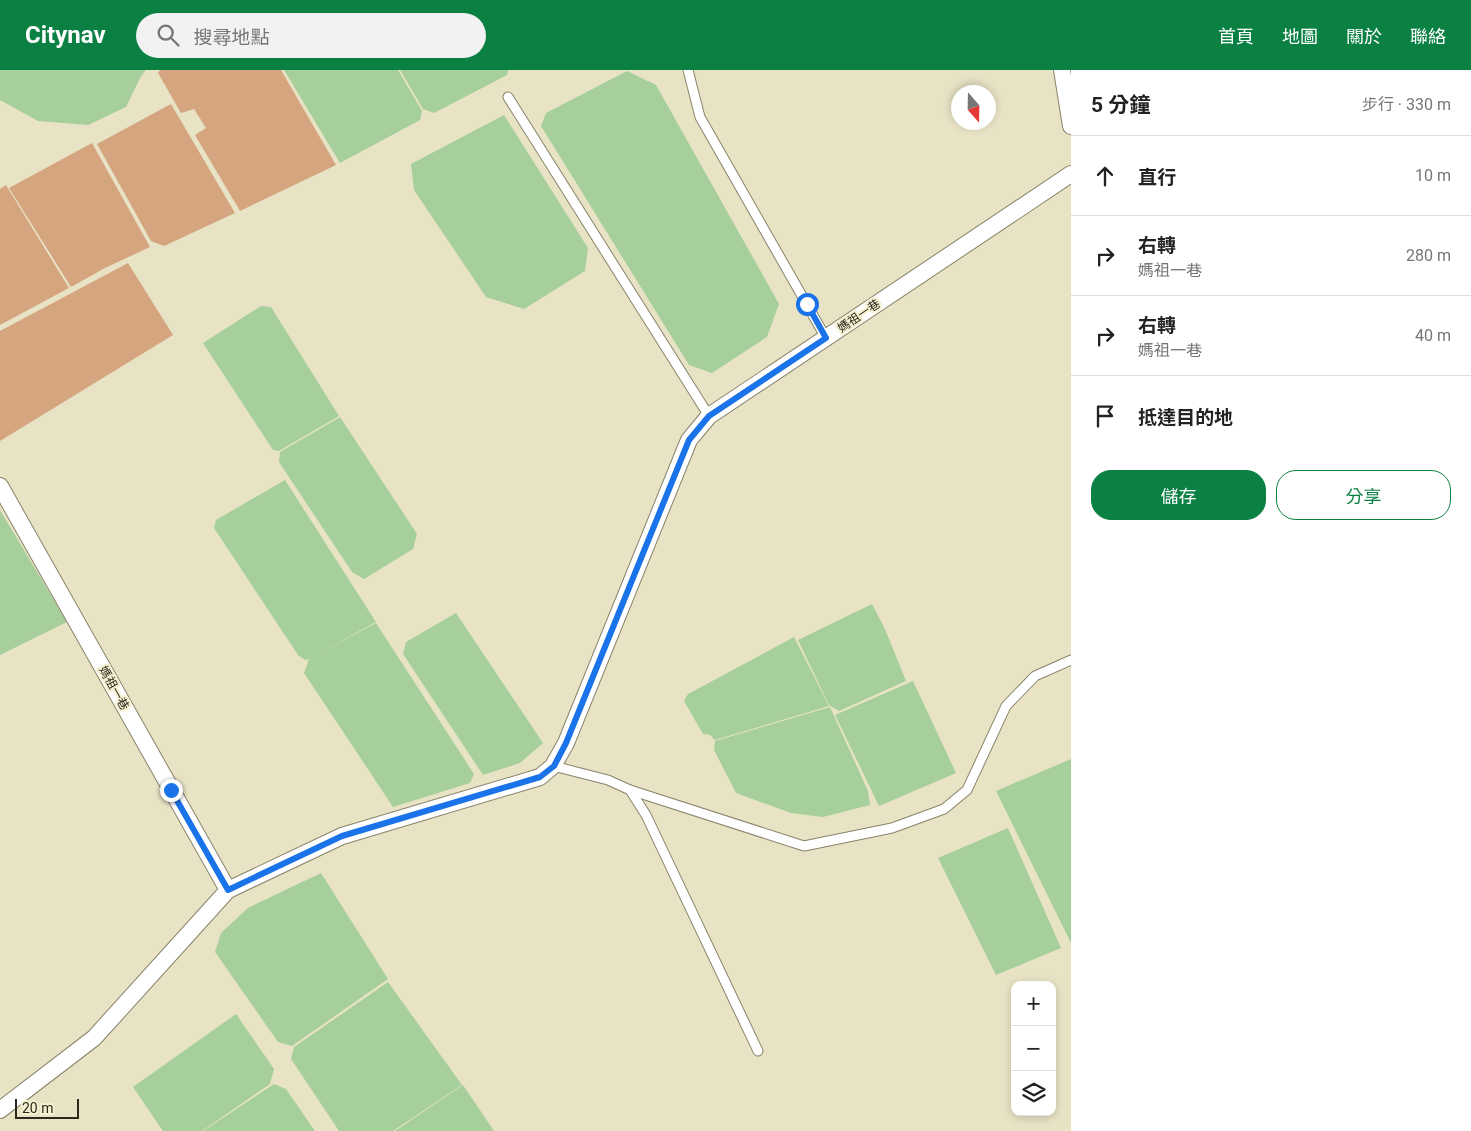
<!DOCTYPE html>
<html lang="zh-TW">
<meta charset="utf-8">
<style>
body{margin:0;font-family:Roboto,"Noto Sans TC",sans-serif;background:#f2f2f2;color:#222}
.controls{position:absolute;right:15px;bottom:15px;display:grid;overflow:hidden;border-radius:10px;box-shadow:0 2px 8px #0003}
.controls button{width:45px;height:45px;display:grid;place-items:center;padding:0;border:0;border-bottom:1px solid #e0e0e0;background:#fff;color:#222;font:25px sans-serif}
.compass{position:absolute;left:951px;top:15px;width:45px;height:45px;border-radius:50%;background:#fff;box-shadow:0 2px 8px #0003;rotate:160deg}
.scale{position:absolute;left:15px;bottom:12px;width:64px;box-sizing:border-box;padding-left:5px;border:2px solid #2b291e;border-top:0;font-size:14px;line-height:18px;white-space:nowrap;color:#2b291e;-webkit-text-stroke:4px #f5f0d2;paint-order:stroke}
.stop{position:absolute;width:15px;height:15px;margin:-11px;border:4px solid #1a73e8;border-radius:50%;background:#fff}
.stop.end{background:#1a73e8;border-color:#fff;box-shadow:0 1px 5px #0008}
.list{margin:0;padding:0;list-style:none}
h2{display:flex;justify-content:space-between;align-items:center;height:65px;margin:0;padding:0 20px;font-size:21px}
h2 small{font-size:16px;font-weight:400;color:#767676}
.list li{display:grid;grid-template-columns:32px 1fr auto;gap:15px;align-items:center;box-sizing:border-box;height:80px;padding:0 20px;border-top:1px solid #e0e0e0}
.list b{display:block;font-size:19px;white-space:nowrap}
.list p{margin:0;font-size:16px;white-space:nowrap;color:#767676}
.list em{font-size:16px;font-style:normal;color:#767676}
.actions{display:flex;gap:10px;padding:15px 20px}
.actions a{flex:1;padding:11px 0;border:1px solid #0b8043;border-radius:20px;text-align:center;font-size:18px;color:#0b8043}
.actions .main{background:#0b8043;color:#fff}
.icon{flex:none;width:28px;height:28px;fill:none;stroke:currentColor;stroke-width:2;stroke-linecap:round;stroke-linejoin:round}
.map{position:relative;flex:none;width:1071px;height:1061px;overflow:hidden}
header{display:flex;align-items:center;gap:30px;box-sizing:border-box;height:70px;padding:0 25px;background:#0b8043;color:#fff}
header strong{font-size:24px}
nav{display:flex;gap:28px;margin-inline-start:auto;font-size:18px}
.search{width:350px;height:45px;background:#f2f2f2;display:flex;align-items:center;gap:12px;box-sizing:border-box;padding:0 18px;border-radius:28px;color:#767676;font-size:19px}
main{display:flex}
aside{flex:1;background:#fff}
.map>svg:first-child{display:block}
.green{fill:#d5a580}
.water{fill:#a6cf9b}
.lines{fill:none;stroke-linecap:round;stroke-linejoin:round}
.lane-casing{stroke:#888369;stroke-width:11}
.street-casing{stroke:#888369;stroke-width:18}
.lane{stroke:#fff;stroke-width:9}
.street{stroke:#fff;stroke-width:16}
.route{stroke:#1a73e8;stroke-width:6}
.labels{text-anchor:middle;stroke-width:4.5;stroke-linejoin:round;paint-order:stroke}
.street-label{font-size:12px;fill:#2b291e;stroke:#f5f0d2}
</style>
<header>
<strong>Citynav</strong>
<div class="search"><svg class="icon" aria-label="search" viewBox="0 0 24 24"><circle cx="10" cy="10" r="6"/><path d="M15 15l6 6"/></svg>搜尋地點</div>
<nav><a>首頁</a><a>地圖</a><a>關於</a><a>聯絡</a></nav>
</header>
<main>
<div class="map">
<svg width="1071" height="1061" viewBox="0 0 1071 1061">
<rect width="100%" height="100%" fill="#e8e3c5"/>
<g class="green">
<path d="M160,0H281L336,95L240,141L195,65L206,58L194,39L181,43L158,3Z"/>
<path d="M171,34L235,143L164,176L151,171L97,74Z"/>
<path d="M92,73L150,177L105,198L71,217L9,118Z"/>
<path d="M6,115L69,218L0,255V119Z"/>
<path d="M128,193L173,265L0,371V261Z"/>
</g>
<g class="water">
<path d="M0,0H146L141,6L126,37L88,55L38,51L0,30Z"/>
<path d="M284,0H398L422,41L420,50L340,93Z"/>
<path d="M400,0H508L507,5L434,43L423,39Z"/>
<path d="M627,1L656,15L779,234L767,267L712,303L689,295L541,56L546,43Z"/>
<path d="M504,45L588,178L585,201L524,239L486,227L414,120L411,94Z"/>
<path d="M261,236L271,237L339,346L279,381L273,380L203,273Z"/>
<path d="M340,347L417,464L413,479L364,509L352,502L279,392L280,382Z"/>
<path d="M285,410L376,552L320,583L376,553L474,704L470,713L393,737L304,603L309,589L305,590L298,585L214,458L216,450Z"/>
<path d="M0,440L67,552L0,585Z"/>
<path d="M872,534L885,559L906,611L839,641L829,635L798,570Z"/>
<path d="M456,543L543,673L520,693L483,705L403,584L406,572Z"/>
<path d="M794,567L829,636L715,670L710,665L703,664L684,631L688,624Z"/>
<path d="M913,611L956,703L879,736L835,645Z"/>
<path d="M830,637L868,721L870,735L823,747L791,743L736,723L714,680L715,671Z"/>
<path d="M1071,689V873L996,721Z"/>
<path d="M1008,758L1061,878L996,905L938,788Z"/>
<path d="M321,803L388,909L292,976L278,972L215,882L221,863L248,838Z"/>
<path d="M388,912L462,1015L393,1061H339L291,989L294,977Z"/>
<path d="M236,944L274,999L270,1014L202,1061H163L133,1017Z"/>
<path d="M274,1014L286,1019L315,1061H203Z"/>
<path d="M463,1015L494,1061H395Z"/>
</g>
<g class="lines">
<g class="lane-casing">
<g id="lane">
<path d="M688,0L700,47L826,268"/>
<path d="M508,27L709,346"/>
<path d="M553,696L608,710L630,720L646,745L758,981"/>
<path d="M630,720L804,776L892,758L944,739L967,720L1006,636L1035,606L1071,590"/>
</g>
</g>
<g class="street-casing">
<g id="street">
<path d="M1062,0L1071,56"/>
<path d="M0,416L228,820"/>
<path d="M0,1040L94,968L228,820L342,766L540,707L553,696L566,673L689,370L709,346L1071,104"/>
</g>
</g>
<use href="#lane" class="lane"/>
<use href="#street" class="street"/>
</g>
<g class="lines">
<path class="route" d="M171,720L228,820L342,766L540,707L554,696L566,673L689,370L709,346L826,268L807,234"/>
</g>
<g class="labels">
<g class="street-label">
<text transform="translate(859 246) rotate(-34)" y="4">媽祖一巷</text>
<text transform="translate(114 618) rotate(61)" y="4">媽祖一巷</text>
</g>
</g>
</svg>
<div class="controls">
<button>+</button>
<button>−</button>
<button><svg class="icon" aria-label="layers" viewBox="0 0 24 24"><path d="M12 4l9 5-9 5-9-5zM3 14l9 5 9-5"/></svg></button>
</div>
<svg class="compass" viewBox="-18 -18 36 36"><path d="M0-13l5 13h-10z" fill="#e53935"/><path d="M0 13l5-13h-10z" fill="#767676"/></svg>
<div class="scale">20 m</div>
<div class="stop" style="left:807px;top:234px"></div>
<div class="stop end" style="left:171px;top:720px"></div>
</div>
<aside>
<h2>5 分鐘<small>步行 · 330 m</small></h2>
<ul class="list">
<li><svg class="icon" aria-label="ahead" viewBox="0 0 24 24"><path d="M12 20V5M6 11l6-6 6 6"/></svg><div><b>直行</b></div><em>10 m</em></li>
<li><svg class="icon" aria-label="right" viewBox="0 0 24 24"><path d="M7 20v-9h11M14 6l5 5-5 5"/></svg><div><b>右轉</b><p>媽祖一巷</p></div><em>280 m</em></li>
<li><svg class="icon" aria-label="right" viewBox="0 0 24 24"><path d="M7 20v-9h11M14 6l5 5-5 5"/></svg><div><b>右轉</b><p>媽祖一巷</p></div><em>40 m</em></li>
<li><svg class="icon" aria-label="arrive" viewBox="0 0 24 24"><path d="M6 21V4h12l-3 4 3 4H6"/></svg><div><b>抵達目的地</b></div></li>
</ul>
<div class="actions"><a class="main">儲存</a><a>分享</a></div>
</aside>
</main>
